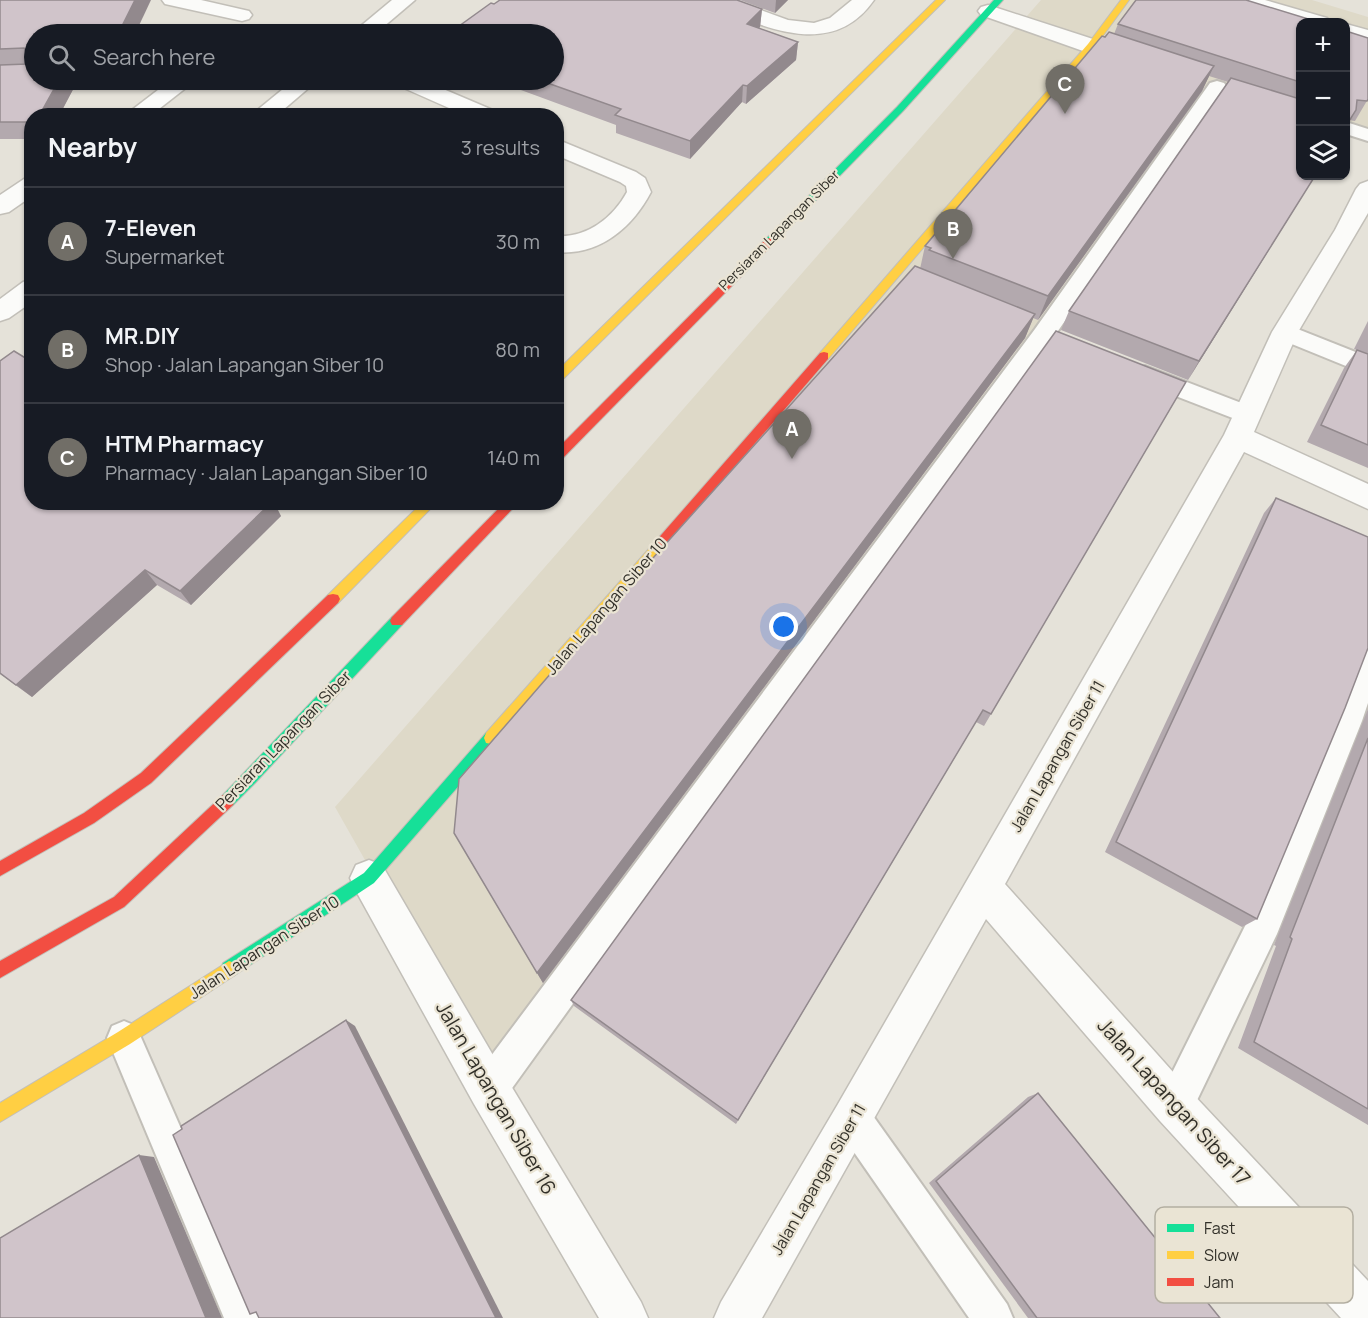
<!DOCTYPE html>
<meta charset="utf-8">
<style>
body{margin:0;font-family:Manrope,sans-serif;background:#20242c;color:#f1f3f6}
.controls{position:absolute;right:18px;top:18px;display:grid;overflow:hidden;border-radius:12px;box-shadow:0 2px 4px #0004}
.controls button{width:54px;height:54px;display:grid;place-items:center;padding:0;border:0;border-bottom:2px solid #363941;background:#171b24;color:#f1f3f6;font:30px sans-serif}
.you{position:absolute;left:784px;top:627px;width:21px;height:21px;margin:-15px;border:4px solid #fff;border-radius:50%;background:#1a73e8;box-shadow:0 0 0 9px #1a73e833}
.badge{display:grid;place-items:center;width:39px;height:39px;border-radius:50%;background:#716e67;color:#fff;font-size:20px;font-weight:700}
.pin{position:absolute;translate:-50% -50px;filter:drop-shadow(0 2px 3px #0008)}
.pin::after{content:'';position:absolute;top:32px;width:21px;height:18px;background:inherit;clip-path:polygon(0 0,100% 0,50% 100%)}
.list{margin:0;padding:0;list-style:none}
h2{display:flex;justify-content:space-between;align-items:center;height:78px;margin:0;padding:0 24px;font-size:26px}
h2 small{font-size:20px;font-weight:400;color:#9ea1a6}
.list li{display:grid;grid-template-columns:39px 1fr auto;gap:18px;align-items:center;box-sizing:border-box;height:108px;padding:0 24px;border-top:2px solid #363941}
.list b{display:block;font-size:22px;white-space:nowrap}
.list p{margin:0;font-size:20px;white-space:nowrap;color:#9ea1a6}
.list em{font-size:20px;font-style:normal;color:#9ea1a6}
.icon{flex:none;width:33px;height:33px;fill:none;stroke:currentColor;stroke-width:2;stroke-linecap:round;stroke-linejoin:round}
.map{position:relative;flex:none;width:1368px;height:1318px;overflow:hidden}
.search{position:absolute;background:#171b24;box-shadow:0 2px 4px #0004;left:24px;top:24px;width:540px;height:66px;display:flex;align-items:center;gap:15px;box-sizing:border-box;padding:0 21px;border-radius:33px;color:#9ea1a6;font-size:22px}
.panel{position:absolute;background:#171b24;box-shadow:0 2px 4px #0004;left:24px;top:108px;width:540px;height:402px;border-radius:24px}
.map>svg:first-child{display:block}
.built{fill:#ded9c8}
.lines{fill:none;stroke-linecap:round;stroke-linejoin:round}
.lane-casing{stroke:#c2bfb8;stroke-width:4}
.street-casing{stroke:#c2bfb8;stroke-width:3}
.fast-casing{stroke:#c2bfb8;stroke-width:2}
.slow-casing{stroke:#c2bfb8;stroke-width:2}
.jam-casing{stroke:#c2bfb8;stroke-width:2}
.lane{fill:#fbfbf9;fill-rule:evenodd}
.street{fill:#fbfbf9;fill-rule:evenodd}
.fast{fill:#16e098;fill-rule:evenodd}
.slow{fill:#ffcf43;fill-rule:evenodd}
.jam{fill:#f24e42;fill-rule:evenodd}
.wall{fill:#b3a9ae}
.shaded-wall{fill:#92898d}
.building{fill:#d0c4ca;stroke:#92898d;stroke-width:1.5}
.labels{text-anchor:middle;stroke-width:4.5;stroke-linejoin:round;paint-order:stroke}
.far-street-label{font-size:14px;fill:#323029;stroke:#eae4d4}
.street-label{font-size:16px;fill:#323029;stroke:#eae4d4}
.near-street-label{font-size:20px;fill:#323029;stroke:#eae4d4}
.key{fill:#eae4d4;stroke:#b3aea1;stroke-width:1.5}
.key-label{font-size:16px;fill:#323029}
</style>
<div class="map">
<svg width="1368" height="1318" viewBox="0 0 1368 1318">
<rect width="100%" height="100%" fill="#e5e2d9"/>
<path class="built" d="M1041,0H1312L1368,17V137L1346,130V22H1300V115L1217,87L494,1088L335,807Z"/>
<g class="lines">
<g class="lane-casing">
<g id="lane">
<path d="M1217,81L1224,83L1227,87L1051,341L502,1102L489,1107L476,1102L471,1089L476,1076L1035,329L1210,83Z"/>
<path d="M1346,122L1368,129V141L1346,134Z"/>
<path d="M1285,324L1368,357V375L1277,338L1273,332L1277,326Z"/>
<path d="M1145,366L1257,409L1260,415L1257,421L1248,424L1137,381L1133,375L1137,369Z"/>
<path d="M1368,650V703L1362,721L1277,934L1188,1119L1175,1124L1162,1119L1157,1106L1162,1093L1253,910L1332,721L1354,662L1358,653Z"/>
<path d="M124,1021L136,1026L264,1318H224L107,1038L112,1026Z"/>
<path d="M853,1101L866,1106L1007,1304L1013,1318H969L840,1132L835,1119L840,1106Z"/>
</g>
</g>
<g class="street-casing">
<g id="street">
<path d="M162,0H201L249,11L252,15L249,19L242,21L165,4Z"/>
<path d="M392,0H415L375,34H353L356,30Z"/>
<path d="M704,0H733L788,20L814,23L830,18L852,0H874C831,62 761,25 707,4Z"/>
<path d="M1233,0H1265L1327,18L1330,22L1300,23L1236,4Z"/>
<path d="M988,5L1099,41L1102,46L1099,51L1091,52L1083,51L981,15L978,11L981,7Z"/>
<path d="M1346,24L1368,30V43L1346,37Z"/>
<path d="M171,80H196L150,116H124Z"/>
<path d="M294,80H318L276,116H250Z"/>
<path d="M394,80H422L495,111L498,116H467L397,85Z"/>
<path d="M556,139L636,172L645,178L651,192C632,228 599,256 556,252V236C587,238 613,218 627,192L626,186L620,182L556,155Z"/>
<path d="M32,177V196L9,212L0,214V195L24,179Z"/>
<path d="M1368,181V213L1298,332L1254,432L1368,484V509L1244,452L1005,884L1190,1091L1368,1281V1318H1341L1160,1121L986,919L762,1318H714L721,1302L838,1104L1224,435L1272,332L1335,230L1356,189L1360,184Z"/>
<path d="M32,279V302L9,318L0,321V299L23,282Z"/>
<path d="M369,860L382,865L504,1074L641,1302L648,1318H599L474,1104L356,891L350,878L356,865Z"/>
</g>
</g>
<g class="fast-casing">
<g id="fast">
<path d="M994,0H1003L903,111L774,243H766V239L897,107Z"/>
<path d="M397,615L402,617L404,621L402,625L255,783L233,805L228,807L223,805L221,800L223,795L392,617Z"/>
<path d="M491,732L496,733L498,738L496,743L374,883L235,975L229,977L223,975L221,969L223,963L364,873L486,733Z"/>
</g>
</g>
<g class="slow-casing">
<g id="slow">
<path d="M936,0H945L560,382L556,383V372Z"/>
<path d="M1121,0H1129L1094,48L828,359H820V353L1088,44Z"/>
<path d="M423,502H437L338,603H328L326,599L328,595Z"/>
<path d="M659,541L663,542L665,546L663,550L496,743L491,744L486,743L484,738L486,733L655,542Z"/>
<path d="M229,961L235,963L237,969L235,975L130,1044L0,1122V1103L118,1032Z"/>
</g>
</g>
<g class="jam-casing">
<g id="jam">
<path d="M770,238L774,239V243L560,461L556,462V450L766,239Z"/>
<path d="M824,352L828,353V359L663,550H655L653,546L655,542L820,353Z"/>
<path d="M505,502H519L402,625H392L390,621L392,617Z"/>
<path d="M333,594L338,595L340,599L338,603L151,783L94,823L0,876V861L84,813L141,773L328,595Z"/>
<path d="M228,793L233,795L235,800L233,805L124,907L0,978V961L114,897L223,795Z"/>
</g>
</g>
<use href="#lane" class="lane"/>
<use href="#street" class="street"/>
<use href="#fast" class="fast"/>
<use href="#slow" class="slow"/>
<use href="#jam" class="jam"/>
</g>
<g class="wall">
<path d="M0,0L34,34V80H78L59,116H32V139H0Z"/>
<path d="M740,0H788L775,13Z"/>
<path d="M494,4L762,9L760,27L759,28L798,42L796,60L746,104L742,102L690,159L616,133V125L494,80H554Z"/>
<path d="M1300,22V176H1315L1188,380L1061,330L1069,311L1228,82L1209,76L1202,91L1038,320L1033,318L1025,338L543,983L454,833L920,269L925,246L1105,37L1114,34L1118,24Z"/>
<path d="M1346,31L1368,99L1355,121L1349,120Z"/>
<path d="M1368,321V468L1307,442L1344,368L1357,350L1354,349Z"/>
<path d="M0,361L281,516L191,605L157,585L32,697L0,674Z"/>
<path d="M1186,382L984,726L976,722L736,1124L574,1006L571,1000Z"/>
<path d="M1276,498L1257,919L1242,927L1105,852L1264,513Z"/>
<path d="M1368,709V1125L1238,1048L1276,946L1274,945Z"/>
<path d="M1038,1093L1220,1318H1028L929,1183L1028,1097Z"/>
</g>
<g class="shaded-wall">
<path d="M135,0H151L135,34H118Z"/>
<path d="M776,0H788L775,13Z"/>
<path d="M762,9L760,27L746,41L747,24Z"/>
<path d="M798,42L796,60L746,104L747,86Z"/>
<path d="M1214,66L1202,91L1038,320L1048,296Z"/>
<path d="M59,80H78L59,116H39Z"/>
<path d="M743,85L742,102L690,159V141Z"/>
<path d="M1315,176L1188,380L1199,361Z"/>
<path d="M1035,314L1025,338L543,983L537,973Z"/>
<path d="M272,502H274L281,516L191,605L180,591Z"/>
<path d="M145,570L157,585L32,697L16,685Z"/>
<path d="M346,1020L355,1026L503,1318H496Z"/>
<path d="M139,1155L154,1157L222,1318H206Z"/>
</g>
<g class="building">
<path d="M0,0H135L118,34H34V80H59L39,116H32V122H0V65L27,64L26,50L24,48L0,49Z"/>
<path d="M500,0H737L762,9L747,24L798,42L747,86L743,85L690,141L615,115L621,109L539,80H554V34H448L491,3L494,4Z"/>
<path d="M1136,0H1246L1318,22H1300V82L1118,24Z"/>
<path d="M1346,31L1368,38V99L1367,101L1357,100L1356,110L1346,126Z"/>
<path d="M1109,32L1214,66L1048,296L929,250L931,248L925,246L1102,36L1105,37Z"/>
<path d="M1231,78L1300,99V176H1315L1199,361L1069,311Z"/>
<path d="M915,266L1035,314L537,973L454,833L459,779L592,626Z"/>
<path d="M1056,331L1186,382L991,714L983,710L738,1120L571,1000Z"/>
<path d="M1357,350L1368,354V445L1321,425Z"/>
<path d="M14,351L32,362V502H272L180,591L145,570L16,685L0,673V361Z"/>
<path d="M1276,498L1368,537V648L1345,708L1257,919L1116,842Z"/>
<path d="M1368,738V1109L1254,1042L1292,939L1290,937Z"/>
<path d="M346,1020L496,1318H259L256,1312L250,1314L173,1135L182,1129L181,1126Z"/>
<path d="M1038,1093L1220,1318H1037L936,1181Z"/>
<path d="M139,1155L206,1318H0V1238Z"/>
</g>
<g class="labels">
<g class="far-street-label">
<text transform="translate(779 230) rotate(-45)" y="5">Persiaran Lapangan Siber</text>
</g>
<g class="street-label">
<text transform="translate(606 606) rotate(-49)" y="6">Jalan Lapangan Siber 10</text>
<text transform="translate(283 740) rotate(-46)" y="6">Persiaran Lapangan Siber</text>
<text transform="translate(1057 756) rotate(-60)" y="6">Jalan Lapangan Siber 11</text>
<text transform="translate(264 947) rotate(-33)" y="6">Jalan Lapangan Siber 10</text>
<text transform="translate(818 1179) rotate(-60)" y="6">Jalan Lapangan Siber 11</text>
</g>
<g class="near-street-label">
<text transform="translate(496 1098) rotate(60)" y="7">Jalan Lapangan Siber 16</text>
<text transform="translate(1174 1102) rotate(48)" y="7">Jalan Lapangan Siber 17</text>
</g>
</g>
<rect x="1155" y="1207" width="198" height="96" rx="9" class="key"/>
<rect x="1167" y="1224" width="27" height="8" fill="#16e098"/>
<rect x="1167" y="1251" width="27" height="8" fill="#ffcf43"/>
<rect x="1167" y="1278" width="27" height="8" fill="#f24e42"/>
<g class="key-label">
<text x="1204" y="1234">Fast</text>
<text x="1204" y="1261">Slow</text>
<text x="1204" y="1288">Jam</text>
</g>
</svg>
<div class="controls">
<button>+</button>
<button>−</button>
<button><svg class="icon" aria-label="layers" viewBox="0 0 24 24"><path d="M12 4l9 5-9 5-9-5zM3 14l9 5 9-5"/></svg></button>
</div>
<div class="you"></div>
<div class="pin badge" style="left:792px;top:459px">A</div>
<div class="pin badge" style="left:953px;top:259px">B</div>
<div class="pin badge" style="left:1065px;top:114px">C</div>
<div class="search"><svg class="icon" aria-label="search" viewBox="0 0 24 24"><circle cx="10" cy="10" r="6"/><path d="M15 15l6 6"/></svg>Search here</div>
<section class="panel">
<h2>Nearby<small>3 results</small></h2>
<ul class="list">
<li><span class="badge">A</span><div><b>7-Eleven</b><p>Supermarket</p></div><em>30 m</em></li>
<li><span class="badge">B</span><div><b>MR.DIY</b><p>Shop · Jalan Lapangan Siber 10</p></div><em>80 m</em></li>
<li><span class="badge">C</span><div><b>HTM Pharmacy</b><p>Pharmacy · Jalan Lapangan Siber 10</p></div><em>140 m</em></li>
</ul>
</section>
</div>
